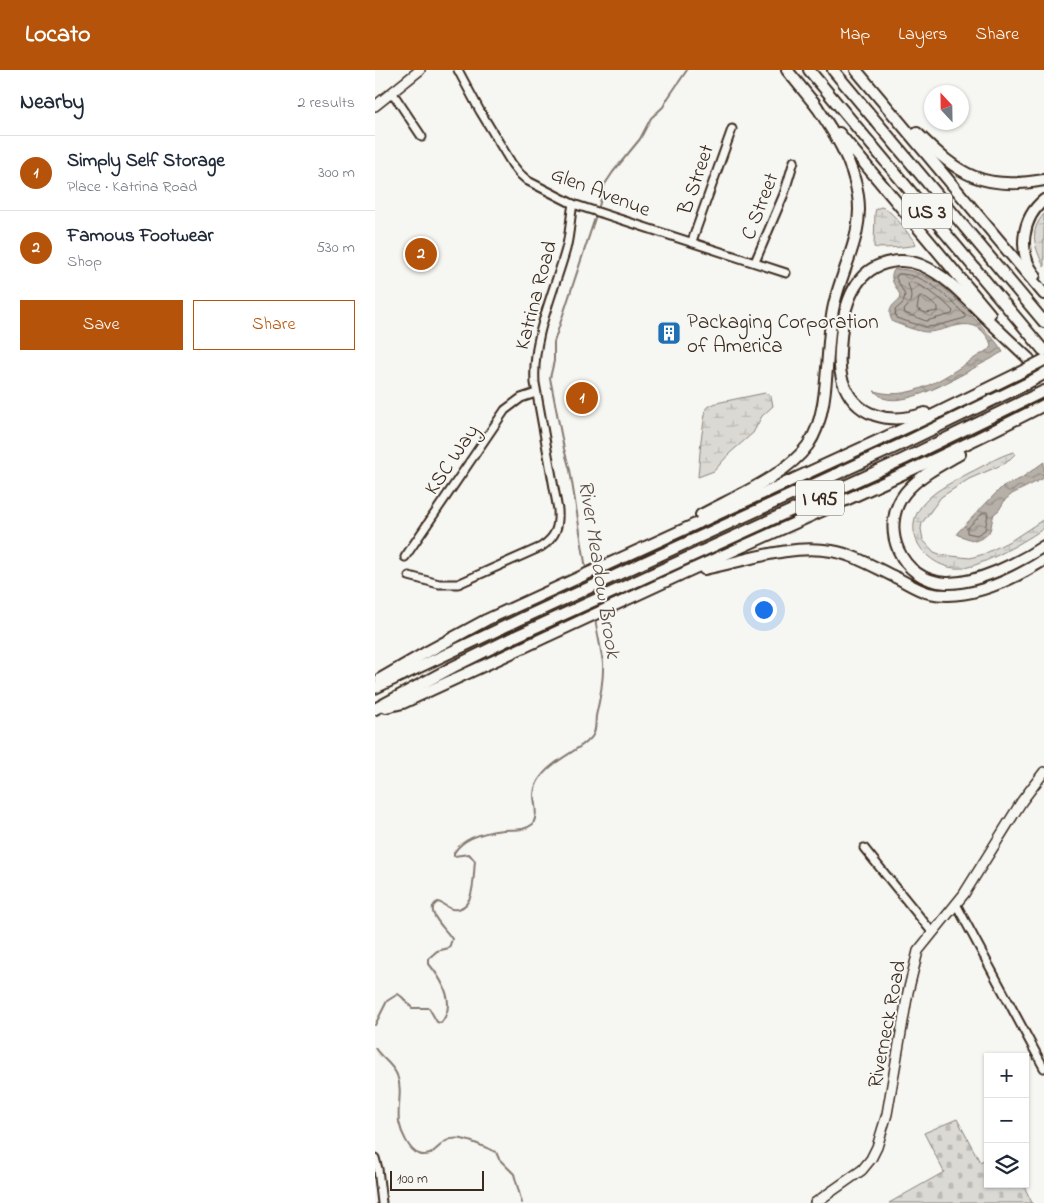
<!DOCTYPE html>
<meta charset="utf-8">
<style>
body{margin:0;font-family:"Indie Flower",sans-serif;background:#f6f6f7;color:#1f2937}
.controls{position:absolute;right:15px;bottom:15px;display:grid;overflow:hidden;border-radius:0px;box-shadow:0 1px 4px #0004}
.controls button{width:45px;height:45px;display:grid;place-items:center;padding:0;border:0;border-bottom:1px solid #e0e1e3;background:#fff;color:#1f2937;font:25px sans-serif}
.compass{position:absolute;left:549px;top:15px;width:45px;height:45px;border-radius:50%;background:#fff;box-shadow:0 1px 4px #0004;rotate:338deg}
.scale{position:absolute;left:15px;bottom:12px;width:94px;box-sizing:border-box;padding-left:5px;border:2px solid #3b2a1e;border-top:0;font-size:14px;line-height:18px;white-space:nowrap;color:#3b2a1e;-webkit-text-stroke:4px #f6f6f2;paint-order:stroke}
.you{position:absolute;left:388px;top:539px;width:18px;height:18px;margin:-12px;border:4px solid #fff;border-radius:50%;background:#1a73e8;box-shadow:0 0 0 8px #1a73e833}
.badge{display:grid;place-items:center;width:32px;height:32px;border-radius:50%;background:#b45309;color:#fff;font-size:16px;font-weight:700}
.pin{position:absolute;translate:-50% -50%;border:2px solid #fff;box-shadow:0 1px 5px #0006}
.list{margin:0;padding:0;list-style:none}
h2{display:flex;justify-content:space-between;align-items:center;height:65px;margin:0;padding:0 20px;font-size:21px}
h2 small{font-size:16px;font-weight:400;color:#747a83}
.list li{display:grid;grid-template-columns:32px 1fr auto;gap:15px;align-items:center;box-sizing:border-box;height:75px;padding:0 20px;border-top:1px solid #e0e1e3}
.list b{display:block;font-size:19px;white-space:nowrap}
.list p{margin:0;font-size:16px;white-space:nowrap;color:#747a83}
.list em{font-size:16px;font-style:normal;color:#747a83}
.actions{display:flex;gap:10px;padding:15px 20px}
.actions a{flex:1;padding:11px 0;border:1px solid #b45309;border-radius:0px;text-align:center;font-size:18px;color:#b45309}
.actions .main{background:#b45309;color:#fff}
.icon{flex:none;width:28px;height:28px;fill:none;stroke:currentColor;stroke-width:2;stroke-linecap:round;stroke-linejoin:round}
.map{position:relative;flex:none;width:669px;height:1133px;overflow:hidden}
header{display:flex;align-items:center;gap:30px;box-sizing:border-box;height:70px;padding:0 25px;background:#b45309;color:#fff}
header strong{font-size:24px}
nav{display:flex;gap:28px;margin-inline-start:auto;font-size:18px}
main{display:flex}
aside{flex:1;background:#fff}
.map>svg:first-child{display:block}
.wetland{fill:url(#wetland-marsh);stroke:#8a8278}
.cemetery{fill:url(#cemetery-stones);stroke:#8a8278}
.water{fill:url(#water-waves);stroke:#857a71}
.lines{fill:none;stroke-linecap:round;stroke-linejoin:round}
.shore{stroke:#6c6056;stroke-width:1}
.stream{stroke:#857a71;stroke-width:2}
.minor-casing{stroke:#3b2a1e;stroke-width:11}
.major-casing{stroke:#3b2a1e;stroke-width:12}
.highway-casing{stroke:#3b2a1e;stroke-width:14}
.minor{stroke:#f6f6f2;stroke-width:7}
.major{stroke:#f6f6f2;stroke-width:9}
.highway{stroke:#f6f6f2;stroke-width:10}
.highway-bridge-casing{stroke:#3b2a1e;stroke-width:14;stroke-linecap:butt}
.highway-bridge{stroke:#f6f6f2;stroke-width:10}
.labels{text-anchor:middle;stroke-width:4;stroke-linejoin:round;paint-order:stroke}
.shield{fill:#f6f6f2;stroke:#73675e;stroke-width:1}
.shield-label{font-size:20px;font-weight:bold;fill:#3b2a1e}
.street-label{font-size:21px;fill:#3b2a1e;stroke:#f6f6f2}
.poi-label{font-size:21px;fill:#3b2a1e;stroke:#f6f6f2;text-anchor:start}
.water-label{font-size:22px;font-style:italic;fill:#605248;stroke:#f6f6f2}
</style>
<header>
<strong>Locato</strong>
<nav><a>Map</a><a>Layers</a><a>Share</a></nav>
</header>
<main>
<aside>
<h2>Nearby<small>2 results</small></h2>
<ul class="list">
<li><span class="badge">1</span><div><b>Simply Self Storage</b><p>Place · Katrina Road</p></div><em>300 m</em></li>
<li><span class="badge">2</span><div><b>Famous Footwear</b><p>Shop</p></div><em>530 m</em></li>
</ul>
<div class="actions"><a class="main">Save</a><a>Share</a></div>
</aside>
<div class="map">
<svg width="669" height="1133" viewBox="0 0 669 1133">
<defs>
<pattern id="wetland-marsh" width="20" height="14" patternUnits="userSpaceOnUse" patternTransform="scale(1.25)"><rect width="20" height="14" fill="#dad9d3"/><path d="M1 5h8M5 5V1M11 12h8M15 12V8" fill="none" stroke="#bcbab5"/></pattern>
<pattern id="cemetery-stones" width="16" height="16" patternUnits="userSpaceOnUse" patternTransform="scale(1.25)"><rect width="16" height="16" fill="#dad9d3"/><path d="M2 7V4a2 2 0 0 1 4 0v3zM10 15v-3a2 2 0 0 1 4 0v3z" fill="#bcbab5"/></pattern>
<pattern id="water-waves" width="16" height="10" patternUnits="userSpaceOnUse" patternTransform="scale(1.25)"><rect width="16" height="10" fill="#b6b0a9"/><path d="M0 5q4-4 8 0t8 0" fill="none" stroke="#958f89"/></pattern>
</defs>
<rect width="100%" height="100%" fill="#f6f6f2"/>
<filter id="ink" filterUnits="userSpaceOnUse"><feTurbulence type="fractalNoise" baseFrequency=".02" numOctaves="2"/><feDisplacementMap in="SourceGraphic" scale="10" xChannelSelector="R" yChannelSelector="G"/><feConvolveMatrix kernelMatrix="1 2 1 2 8 2 1 2 1" color-interpolation-filters="sRGB"/></filter>
<g filter="url(#ink)">
<g class="wetland">
<path d="M506,137C518,140 531,162 540,172L541,175C536,177 503,179 499,177L500,143L501,139Z"/>
<path d="M669,144V197C660,177 653,162 669,144Z"/>
<path d="M390,323L396,326L398,336L387,346L378,363L355,383L339,401L323,407L326,370L331,338L341,333Z"/>
<path d="M639,382L640,384L631,393L594,409L566,427L547,453L546,459L548,470L559,482L567,485L595,488L609,484L637,470L669,449V458C654,469 606,497 587,498C557,501 525,467 545,438C557,421 576,413 594,403C609,396 623,386 639,382Z"/>
</g>
<path class="cemetery" d="M582,1049L605,1092L613,1088V1114H648L657,1133H514L569,1102L549,1063Z"/>
<g class="water">
<path d="M520,199C556,199 577,224 600,249C610,260 621,270 628,282C622,284 619,288 614,290C590,302 535,338 508,328C505,326 502,323 499,321C542,334 581,298 616,278C616,272 614,269 610,264C594,244 572,262 552,262C544,262 526,255 518,252C512,243 515,236 524,230L525,225C521,216 512,208 520,199Z"/>
<path d="M669,392V408L637,424L630,430L624,440L619,444C614,460 619,464 600,471L583,465L582,463L628,416L645,409Z"/>
</g>
<g class="lines">
<g class="shore">
<path d="M524,204C551,204 572,226 590,245V248L561,256L550,257L521,248L520,240L528,233L530,225L521,208Z"/>
<path d="M536,212C551,217 567,229 578,241L577,244L551,251L530,243L529,240C538,232 537,224 533,214Z"/>
<path d="M547,226L563,237V241L551,243L542,239L544,227Z"/>
<path d="M609,442H612L613,444L610,460L602,465L592,463V459Z"/>
</g>
<g class="stream">
<path d="M223,140L230,114L238,102L265,69L276,48L288,37L293,28L312,0"/>
<path d="M211,499L195,400L189,379L175,308L179,291V272L181,266L221,145"/>
<path d="M0,955L12,931L23,924L27,927L37,938H54L62,952L66,953C82,934 68,911 54,894V888L62,881L74,878L77,869C72,860 47,840 63,832C68,833 72,838 77,839C101,842 98,806 100,791L94,784L79,786V783C88,767 111,762 128,760C140,759 148,762 158,754C166,738 153,728 163,711C175,691 200,683 216,668C222,662 220,653 221,646C225,629 229,611 228,593C226,578 222,563 220,548"/>
<path d="M0,978C6,988 17,993 22,1005C28,1021 22,1036 24,1052C26,1062 34,1081 44,1084C48,1086 52,1085 55,1084C61,1080 65,1075 71,1071C85,1063 108,1077 121,1082L124,1089L139,1104L147,1133"/>
</g>
<g class="minor-casing">
<g id="minor">
<path d="M83,0L105,41L137,94L145,104L153,111L198,134L411,203"/>
<path d="M17,22L47,67"/>
<path d="M317,171L357,59"/>
<path d="M380,192L409,124L419,91"/>
<path d="M30,487L130,340L146,328L161,323"/>
<path d="M34,506L64,514H83L166,477C181,467 184,457 183,440L160,313C157,266 179,223 191,179C195,164 195,149 198,134"/>
<path d="M489,778L557,862"/>
<path d="M581,834L669,998"/>
<path d="M0,1088L3,1099L7,1133"/>
</g>
</g>
<g class="major-casing">
<g id="major">
<path d="M0,36L45,0"/>
<path d="M440,1133L487,1100L496,1089L502,1077L512,1044L533,922L543,881L589,824L647,731L669,702"/>
</g>
</g>
<g class="highway-casing">
<g id="highway">
<path d="M412,0L442,37"/>
<path d="M434,0L669,281"/>
<path d="M458,0L669,252"/>
<path d="M481,0L669,224"/>
<path d="M464,63L615,244"/>
<path d="M542,63C584,105 608,121 669,110"/>
<path d="M660,205C642,182 647,148 669,130"/>
<path d="M550,343C515,355 479,348 467,309C463,295 465,281 466,267C469,235 479,198 516,192C526,190 536,191 546,195C570,205 587,224 605,242C621,258 637,273 654,289"/>
<path d="M585,384C566,395 545,405 530,423C503,458 526,511 571,513C602,514 643,493 669,476"/>
<path d="M326,445C359,427 411,406 433,375C457,341 449,277 459,235C467,198 489,165 483,126C478,90 458,61 438,31"/>
<path d="M329,499C371,491 413,474 457,481C480,485 499,497 520,507C531,512 542,520 554,523C593,532 637,510 669,490"/>
<path d="M5,609L50,583L111,550L550,349L642,304"/>
<path d="M0,618L148,548L527,374L651,314"/>
<path d="M11,637L28,633C122,590 215,546 309,503C430,448 551,396 669,335"/>
<path d="M0,639L78,597L139,567L529,389L669,321"/>
</g>
</g>
<use href="#minor" class="minor"/>
<use href="#major" class="major"/>
<use href="#highway" class="highway"/>
<g class="highway-bridge-casing">
<g id="highway-bridge">
<path d="M642,304L669,290"/>
<path d="M651,314L669,304"/>
</g>
</g>
<use href="#highway-bridge" class="highway-bridge"/>
</g>
</g>
<defs>
<g id="building-square" transform="scale(1.25)"><rect x="-9" y="-9" width="18" height="18" rx="4" fill="#1f6fb2" stroke="#f6f6f2"/><path d="M-4-6H4V6H1V3H-1V6H-4ZM-2.5-4.3h1.7v1.8h-1.7ZM.8-4.3h1.7v1.8H.8ZM-2.5-1h1.7V.8h-1.7ZM.8-1h1.7V.8H.8Z" fill="#fff"/></g>
</defs>
<g fill-rule="evenodd">
<use href="#building-square" x="294" y="263"/>
</g>
<g class="labels">
<g class="shield">
<rect x="527" y="123.5" width="50" height="35" rx="4"/>
<rect x="421" y="410.5" width="48" height="35" rx="4"/>
</g>
<g class="shield-label">
<text x="552" y="148">US 3</text>
<text x="445" y="435">I 495</text>
</g>
<g class="street-label">
<text transform="translate(320 109) rotate(-71)" y="7">B Street</text>
<text transform="translate(226 121) rotate(21)" y="7">Glen Avenue</text>
<text transform="translate(384 136) rotate(-69)" y="7">C Street</text>
<text transform="translate(160 225) rotate(-75)" y="7">Katrina Road</text>
<text transform="translate(76 389) rotate(-56)" y="7">KSC Way</text>
<text transform="translate(511 954) rotate(-79)" y="7">Riverneck Road</text>
</g>
<g class="poi-label">
<text x="312" y="258">Packaging Corporation<tspan x="312" dy="24">of America</tspan></text>
</g>
<g class="water-label">
<text transform="translate(226 499) rotate(81)" y="8">River Meadow Brook</text>
</g>
</g>
</svg>
<div class="controls">
<button>+</button>
<button>−</button>
<button><svg class="icon" aria-label="layers" viewBox="0 0 24 24"><path d="M12 4l9 5-9 5-9-5zM3 14l9 5 9-5"/></svg></button>
</div>
<svg class="compass" viewBox="-18 -18 36 36"><path d="M0-13l5 13h-10z" fill="#e53935"/><path d="M0 13l5-13h-10z" fill="#747a83"/></svg>
<div class="scale">100 m</div>
<div class="you"></div>
<div class="pin badge" style="left:207px;top:328px">1</div>
<div class="pin badge" style="left:46px;top:184px">2</div>
</div>
</main>
